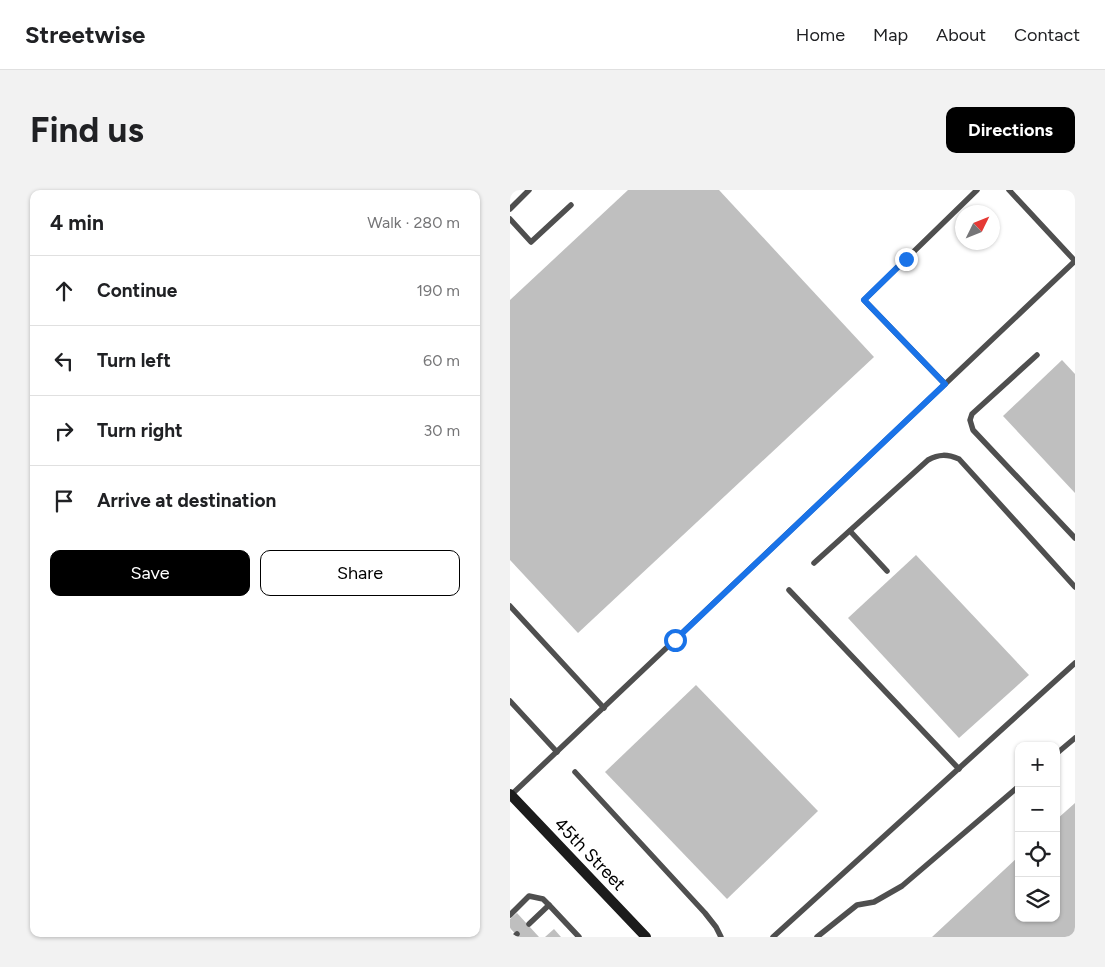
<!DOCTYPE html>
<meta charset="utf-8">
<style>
body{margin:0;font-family:Figtree,sans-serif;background:#f2f2f2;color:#202124}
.controls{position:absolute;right:15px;bottom:15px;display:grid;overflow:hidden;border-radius:10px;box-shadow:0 1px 4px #0004}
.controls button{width:45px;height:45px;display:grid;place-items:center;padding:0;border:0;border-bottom:1px solid #e0e0e0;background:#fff;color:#202124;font:25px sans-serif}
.compass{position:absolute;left:445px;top:15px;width:45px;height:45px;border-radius:50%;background:#fff;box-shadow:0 1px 4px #0004;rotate:47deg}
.stop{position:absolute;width:15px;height:15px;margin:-11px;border:4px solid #1a73e8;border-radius:50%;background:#fff}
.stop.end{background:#1a73e8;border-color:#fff;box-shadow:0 1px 5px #0008}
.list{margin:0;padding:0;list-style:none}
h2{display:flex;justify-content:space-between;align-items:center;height:65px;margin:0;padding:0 20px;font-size:21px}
h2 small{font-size:16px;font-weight:400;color:#757577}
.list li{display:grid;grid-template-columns:32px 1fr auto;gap:15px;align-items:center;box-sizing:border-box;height:70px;padding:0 20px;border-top:1px solid #e0e0e0}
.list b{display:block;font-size:19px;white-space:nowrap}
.list em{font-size:16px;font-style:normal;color:#757577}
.actions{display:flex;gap:10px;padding:15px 20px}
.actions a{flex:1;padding:11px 0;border:1px solid #000;border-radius:10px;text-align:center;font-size:18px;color:#000}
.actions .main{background:#000;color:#fff}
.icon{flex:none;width:28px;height:28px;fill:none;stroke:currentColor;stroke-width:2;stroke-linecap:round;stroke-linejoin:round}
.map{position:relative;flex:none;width:565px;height:747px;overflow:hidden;border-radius:10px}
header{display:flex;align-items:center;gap:30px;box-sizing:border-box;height:70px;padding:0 25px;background:#fff;border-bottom:1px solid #e0e0e0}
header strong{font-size:24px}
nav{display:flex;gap:28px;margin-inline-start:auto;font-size:18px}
.intro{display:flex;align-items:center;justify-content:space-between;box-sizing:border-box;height:120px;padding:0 30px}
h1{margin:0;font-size:35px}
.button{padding:12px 22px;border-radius:10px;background:#000;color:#fff;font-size:18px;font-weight:700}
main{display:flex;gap:30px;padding:0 30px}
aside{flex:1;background:#fff;border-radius:10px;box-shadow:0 1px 4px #0004}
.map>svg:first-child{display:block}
.building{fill:#bfbfbf}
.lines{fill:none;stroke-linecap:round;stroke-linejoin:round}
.lane{stroke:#4f4f4f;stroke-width:5.5}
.secondary{stroke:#1c1c1c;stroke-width:10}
.route{stroke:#1a73e8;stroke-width:6}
.labels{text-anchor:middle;stroke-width:4;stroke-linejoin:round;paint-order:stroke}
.street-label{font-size:18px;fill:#000;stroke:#fff}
</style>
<header>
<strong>Streetwise</strong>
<nav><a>Home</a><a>Map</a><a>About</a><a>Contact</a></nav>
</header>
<div class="intro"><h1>Find us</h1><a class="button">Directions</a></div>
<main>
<aside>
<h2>4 min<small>Walk · 280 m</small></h2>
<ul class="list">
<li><svg class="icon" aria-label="ahead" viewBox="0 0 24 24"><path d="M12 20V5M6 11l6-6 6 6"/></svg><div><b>Continue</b></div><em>190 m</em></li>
<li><svg class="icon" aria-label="left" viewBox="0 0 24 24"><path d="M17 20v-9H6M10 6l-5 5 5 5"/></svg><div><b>Turn left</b></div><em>60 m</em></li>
<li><svg class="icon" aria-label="right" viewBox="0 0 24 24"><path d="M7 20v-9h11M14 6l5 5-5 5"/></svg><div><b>Turn right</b></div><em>30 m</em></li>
<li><svg class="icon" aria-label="arrive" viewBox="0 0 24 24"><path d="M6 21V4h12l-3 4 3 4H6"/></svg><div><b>Arrive at destination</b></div></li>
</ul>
<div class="actions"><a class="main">Save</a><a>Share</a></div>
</aside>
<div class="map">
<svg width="565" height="747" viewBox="0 0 565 747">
<rect width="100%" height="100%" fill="#fff"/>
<g class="building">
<path d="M118,0H209L364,167L68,443L0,370V110Z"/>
<path d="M552,170L565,184V303L493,226Z"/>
<path d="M406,365L519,485L449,548L338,428Z"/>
<path d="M186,495L308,621L217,709L95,582Z"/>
<path d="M565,613V747H422L509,666V728H546V630Z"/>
<path d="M7,723L29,747H8L0,738V729Z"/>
<path d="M44,739L51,747H35Z"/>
</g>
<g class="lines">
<g class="lane">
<path d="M499,0L565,71"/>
<path d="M0,19L19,0"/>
<path d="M0,29L21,52L61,15"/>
<path d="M527,165L462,224L460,230L463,240L565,348"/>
<path d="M435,194L354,110L467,0"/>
<path d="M340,341L377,381"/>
<path d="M304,373L418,270C429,264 437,264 449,269L565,397"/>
<path d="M279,400L449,579"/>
<path d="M0,416L94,518"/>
<path d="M0,511L47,562"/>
<path d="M546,564L565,548"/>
<path d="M65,582L195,723L206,737L211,747"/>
<path d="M1,605L565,71"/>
<path d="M0,725L19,706L33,709L39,715"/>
<path d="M19,734L39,715L69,747"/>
<path d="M4,747L7,744"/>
<path d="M263,747L565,473"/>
<path d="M307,747L347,715L364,712L392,696L509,596"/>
</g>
<path class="secondary" d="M0,604L136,747"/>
</g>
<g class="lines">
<path class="route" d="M165,450L435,194L354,110L396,69"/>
</g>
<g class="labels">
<g class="street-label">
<text transform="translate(80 664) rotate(46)" y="6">45th Street</text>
</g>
</g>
</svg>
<div class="controls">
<button>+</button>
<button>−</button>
<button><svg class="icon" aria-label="locate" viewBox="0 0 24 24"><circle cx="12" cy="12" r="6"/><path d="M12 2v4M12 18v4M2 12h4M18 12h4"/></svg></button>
<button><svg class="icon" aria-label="layers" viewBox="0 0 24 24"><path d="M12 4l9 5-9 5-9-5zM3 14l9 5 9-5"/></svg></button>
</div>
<svg class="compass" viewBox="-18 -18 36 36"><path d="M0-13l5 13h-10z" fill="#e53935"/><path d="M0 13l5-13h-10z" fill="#757577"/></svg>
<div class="stop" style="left:165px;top:450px"></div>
<div class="stop end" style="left:396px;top:69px"></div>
</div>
</main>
